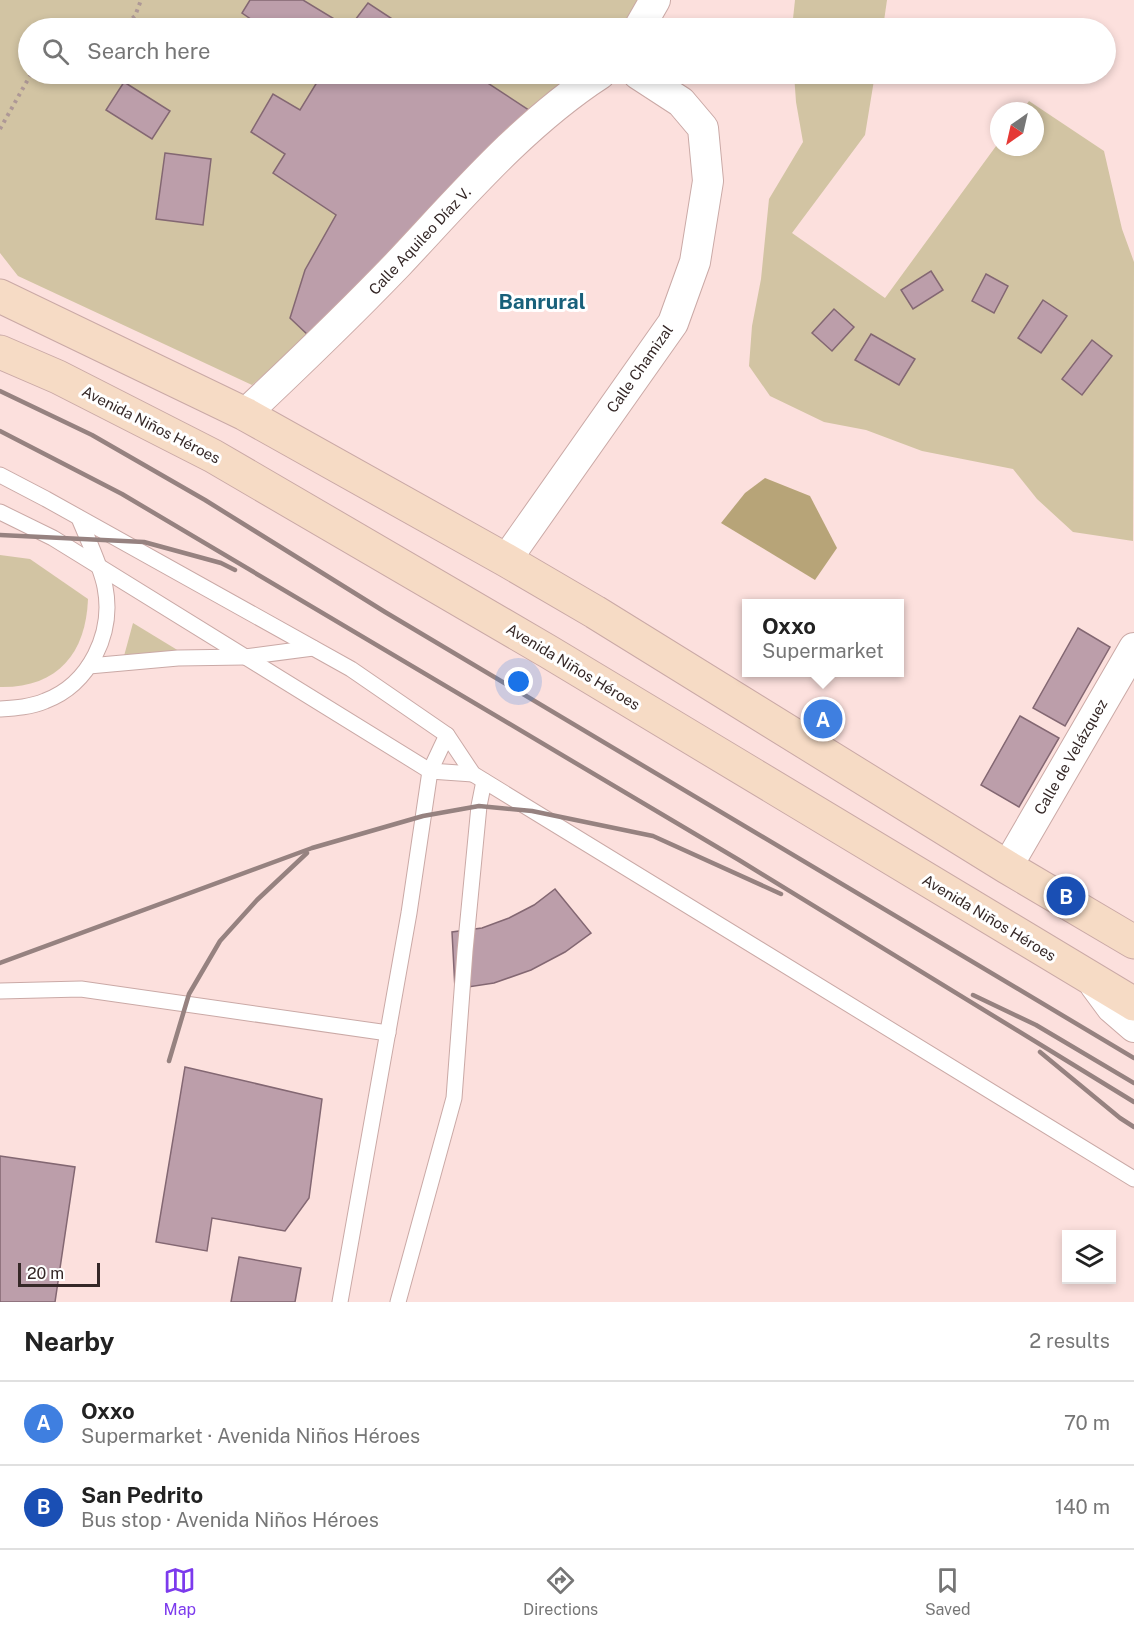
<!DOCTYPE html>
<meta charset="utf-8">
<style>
body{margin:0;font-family:"Public Sans",sans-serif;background:#f2f2f2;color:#222}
.controls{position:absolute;right:18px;bottom:18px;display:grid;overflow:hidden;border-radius:0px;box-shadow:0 3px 9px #0003}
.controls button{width:54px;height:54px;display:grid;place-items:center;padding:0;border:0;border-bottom:2px solid #e0e0e0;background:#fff;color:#222;font:30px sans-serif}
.compass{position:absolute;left:990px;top:102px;width:54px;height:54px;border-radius:50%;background:#fff;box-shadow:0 3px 9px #0003;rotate:214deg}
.scale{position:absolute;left:18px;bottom:15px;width:82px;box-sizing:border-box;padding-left:6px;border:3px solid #352827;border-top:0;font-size:16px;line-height:21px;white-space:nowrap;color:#352827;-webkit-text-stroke:4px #fff;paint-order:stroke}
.you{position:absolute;left:519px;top:682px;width:21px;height:21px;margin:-15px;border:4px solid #fff;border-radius:50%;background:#1a73e8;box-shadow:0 0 0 9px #1a73e833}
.badge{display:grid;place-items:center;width:39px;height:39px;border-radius:50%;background:#7c3aed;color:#fff;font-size:20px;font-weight:700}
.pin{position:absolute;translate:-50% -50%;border:3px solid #fff;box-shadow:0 2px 6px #0006}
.popup{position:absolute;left:742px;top:599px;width:162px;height:78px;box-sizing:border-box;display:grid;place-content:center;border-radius:0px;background:#fff;filter:drop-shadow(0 2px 4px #0005);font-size:20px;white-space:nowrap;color:#767676}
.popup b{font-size:22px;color:#222}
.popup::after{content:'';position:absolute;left:50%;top:100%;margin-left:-12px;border:12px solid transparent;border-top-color:#fff}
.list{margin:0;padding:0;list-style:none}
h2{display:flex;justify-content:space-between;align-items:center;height:78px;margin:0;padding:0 24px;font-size:26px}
h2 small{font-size:20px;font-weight:400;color:#767676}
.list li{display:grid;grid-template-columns:39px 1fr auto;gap:18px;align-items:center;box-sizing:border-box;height:84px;padding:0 24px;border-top:2px solid #e0e0e0}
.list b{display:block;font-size:22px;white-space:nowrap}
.list p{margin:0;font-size:20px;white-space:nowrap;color:#767676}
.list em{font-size:20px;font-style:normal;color:#767676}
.icon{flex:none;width:33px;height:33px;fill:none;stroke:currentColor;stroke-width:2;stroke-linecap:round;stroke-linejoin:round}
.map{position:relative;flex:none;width:1134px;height:1302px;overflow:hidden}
.search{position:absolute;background:#fff;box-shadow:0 3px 9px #0003;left:18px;right:18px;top:18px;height:66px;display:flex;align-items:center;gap:15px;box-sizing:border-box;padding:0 21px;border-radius:33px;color:#767676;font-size:22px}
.sheet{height:246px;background:#fff}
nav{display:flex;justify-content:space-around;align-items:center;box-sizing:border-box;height:84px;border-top:2px solid #e0e0e0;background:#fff;font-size:16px;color:#767676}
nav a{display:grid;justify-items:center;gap:3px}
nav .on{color:#7c3aed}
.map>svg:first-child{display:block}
.green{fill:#d2c4a3}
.forest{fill:#b7a478}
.building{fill:#bc9eaa;stroke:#836772;stroke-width:1.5}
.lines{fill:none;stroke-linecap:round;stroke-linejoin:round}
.service-casing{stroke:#caa9a6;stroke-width:17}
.minor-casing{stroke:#caa9a6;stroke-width:32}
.secondary-casing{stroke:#caa9a6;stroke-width:35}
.path{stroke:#ae9896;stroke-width:4;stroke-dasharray:3 4.5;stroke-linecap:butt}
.service{stroke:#fff;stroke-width:15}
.minor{stroke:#fff;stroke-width:30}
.secondary{stroke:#f6dbc5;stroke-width:33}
.rail{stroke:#968280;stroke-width:4.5}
.labels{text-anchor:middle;stroke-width:6;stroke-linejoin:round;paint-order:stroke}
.street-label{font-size:15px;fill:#352827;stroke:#fff}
.district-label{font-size:21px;font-weight:bold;fill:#18607a;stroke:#fff}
</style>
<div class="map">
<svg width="1134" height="1302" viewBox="0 0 1134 1302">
<rect width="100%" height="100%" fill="#fce0dd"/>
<g class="green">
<path d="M0,0H250L242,13L264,28H28V74H322L300,110L273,94L251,132L285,154L336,215L305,270L290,317L309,336L252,385L18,276L0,253Z"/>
<path d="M303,0H640L621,28H406L368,4L349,28Z"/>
<path d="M795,0H887L883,28H792Z"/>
<path d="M474,74H580L532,112Z"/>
<path d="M794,74H875L865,135L792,233L885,298L999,142V147H1035V111H1022L1029,101L1104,151L1122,229L1134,262L1133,541L1073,532L1037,499L1013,469L922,451L866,430L824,422L770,396L749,366L752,326L761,279L769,199L803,142L796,102Z"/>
<path d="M0,555L30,559L88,599C86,654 57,688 0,687Z"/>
<path d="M133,623L179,651L124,656Z"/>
</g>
<path class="forest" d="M765,478L810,496L837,548L815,580L721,523L745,493Z"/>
<g class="building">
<path d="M250,0H303L349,28L368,3L406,28H264L242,13Z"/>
<path d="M322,74H474L532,112L309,336L290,318L305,270L336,215L273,173L285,154L251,132L273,94L300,110Z"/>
<path d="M124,82L170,111L152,139L106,110Z"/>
<path d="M165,153L211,159L203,225L156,219Z"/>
<path d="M931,271L943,290L913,309L901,290Z"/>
<path d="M986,274L1008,286L994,313L972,301Z"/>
<path d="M1043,300L1067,316L1041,353L1018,338Z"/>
<path d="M834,309L854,327L832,351L812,333Z"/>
<path d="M871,334L915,359L899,385L855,360Z"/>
<path d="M1092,340L1112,356L1082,395L1062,379Z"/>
<path d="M1078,628L1110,647L1065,726L1033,708Z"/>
<path d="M1020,716L1059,738L1019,807L981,785Z"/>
<path d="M555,889L591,933L565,952L531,970L494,983L455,989L452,932L482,928L509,918L534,905Z"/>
<path d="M185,1067L322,1099L309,1198L285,1231L212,1218L207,1251L156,1242Z"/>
<path d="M0,1156L75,1167L55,1302H0Z"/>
<path d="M239,1257L301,1268L295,1302H231Z"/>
</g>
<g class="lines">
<g class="service-casing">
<g id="service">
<path d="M0,475L46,499L351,669L447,735L473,774L1134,1179"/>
<path d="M0,512L53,538L430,771L473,774"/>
<path d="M89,666L178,658L245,657L313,648"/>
<path d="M0,709C15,708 31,707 45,701C90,684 114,633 105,587C101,566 87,538 79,518"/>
<path d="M0,991L81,989L388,1033"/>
<path d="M340,1302L409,913L430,771L447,735"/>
<path d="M398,1302L454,1098L465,951L479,806L484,781"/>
</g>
</g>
<g class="minor-casing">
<g id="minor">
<path d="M639,28L655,0"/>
<path d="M245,414C297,365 348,316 398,264C461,197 523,124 600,74"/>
<path d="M506,560L673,323L695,262L708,181L703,128L681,102L638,74"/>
<path d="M1007,867L1134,648"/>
<path d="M1095,985L1112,1008L1134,1027"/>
</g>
</g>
<g class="secondary-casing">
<g id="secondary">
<path d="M0,296L245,414L506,560L595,612L1007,867L1134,942"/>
<path d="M0,352L58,377L213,456L549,652L1134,1004"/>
</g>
</g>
<g class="path">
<path d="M90,28L100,22L104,28"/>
<path d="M121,28L135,16L141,0"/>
<path d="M0,129L31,74"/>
</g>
<use href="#service" class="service"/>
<use href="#minor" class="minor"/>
<use href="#secondary" class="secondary"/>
<g class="rail">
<path d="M0,391L92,435L205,500L385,612L1134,1058"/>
<path d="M0,431L122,494L739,860L1134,1102"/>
<path d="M0,535L144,542L221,563L235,570"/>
<path d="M0,963L312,848L423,816L479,806L532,811L653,836L781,894"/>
<path d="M973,995L1036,1025L1134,1083"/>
<path d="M1040,1052L1120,1118L1134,1127"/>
<path d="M169,1061L189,994L220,941L257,900L307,853"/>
</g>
</g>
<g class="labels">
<g class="street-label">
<text transform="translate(420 241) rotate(-47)" y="5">Calle Aquileo Díaz V.</text>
<text transform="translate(640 369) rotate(-55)" y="5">Calle Chamizal</text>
<text transform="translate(151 425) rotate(27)" y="5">Avenida Niños Héroes</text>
<text transform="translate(573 667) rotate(31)" y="5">Avenida Niños Héroes</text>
<text transform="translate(1071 757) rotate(-60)" y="5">Calle de Velázquez</text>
<text transform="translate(989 918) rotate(31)" y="5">Avenida Niños Héroes</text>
</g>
<g class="district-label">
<text x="542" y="309">Banrural</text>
</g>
</g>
</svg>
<div class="controls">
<button><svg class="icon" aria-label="layers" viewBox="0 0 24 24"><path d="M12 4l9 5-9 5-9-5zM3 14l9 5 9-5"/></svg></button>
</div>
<svg class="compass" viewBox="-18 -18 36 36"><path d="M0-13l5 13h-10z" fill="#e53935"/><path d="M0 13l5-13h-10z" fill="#767676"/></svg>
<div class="scale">20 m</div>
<div class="you"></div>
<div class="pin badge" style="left:823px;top:719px;background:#3f7fe0">A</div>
<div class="popup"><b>Oxxo</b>Supermarket</div>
<div class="pin badge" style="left:1066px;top:896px;background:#1a4fb4">B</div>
<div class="search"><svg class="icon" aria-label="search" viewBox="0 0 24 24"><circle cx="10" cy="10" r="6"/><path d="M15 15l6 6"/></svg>Search here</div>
</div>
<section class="sheet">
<h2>Nearby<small>2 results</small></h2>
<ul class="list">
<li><span class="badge" style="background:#3f7fe0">A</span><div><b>Oxxo</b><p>Supermarket · Avenida Niños Héroes</p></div><em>70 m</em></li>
<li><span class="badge" style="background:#1a4fb4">B</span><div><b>San Pedrito</b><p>Bus stop · Avenida Niños Héroes</p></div><em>140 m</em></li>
</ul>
</section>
<nav>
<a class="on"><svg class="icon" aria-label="map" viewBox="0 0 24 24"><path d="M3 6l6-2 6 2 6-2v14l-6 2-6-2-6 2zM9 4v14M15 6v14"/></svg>Map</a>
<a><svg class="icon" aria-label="directions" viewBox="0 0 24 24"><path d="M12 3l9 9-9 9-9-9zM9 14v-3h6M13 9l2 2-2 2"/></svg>Directions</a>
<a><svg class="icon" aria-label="saved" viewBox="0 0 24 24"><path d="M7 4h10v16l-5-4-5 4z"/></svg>Saved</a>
</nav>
